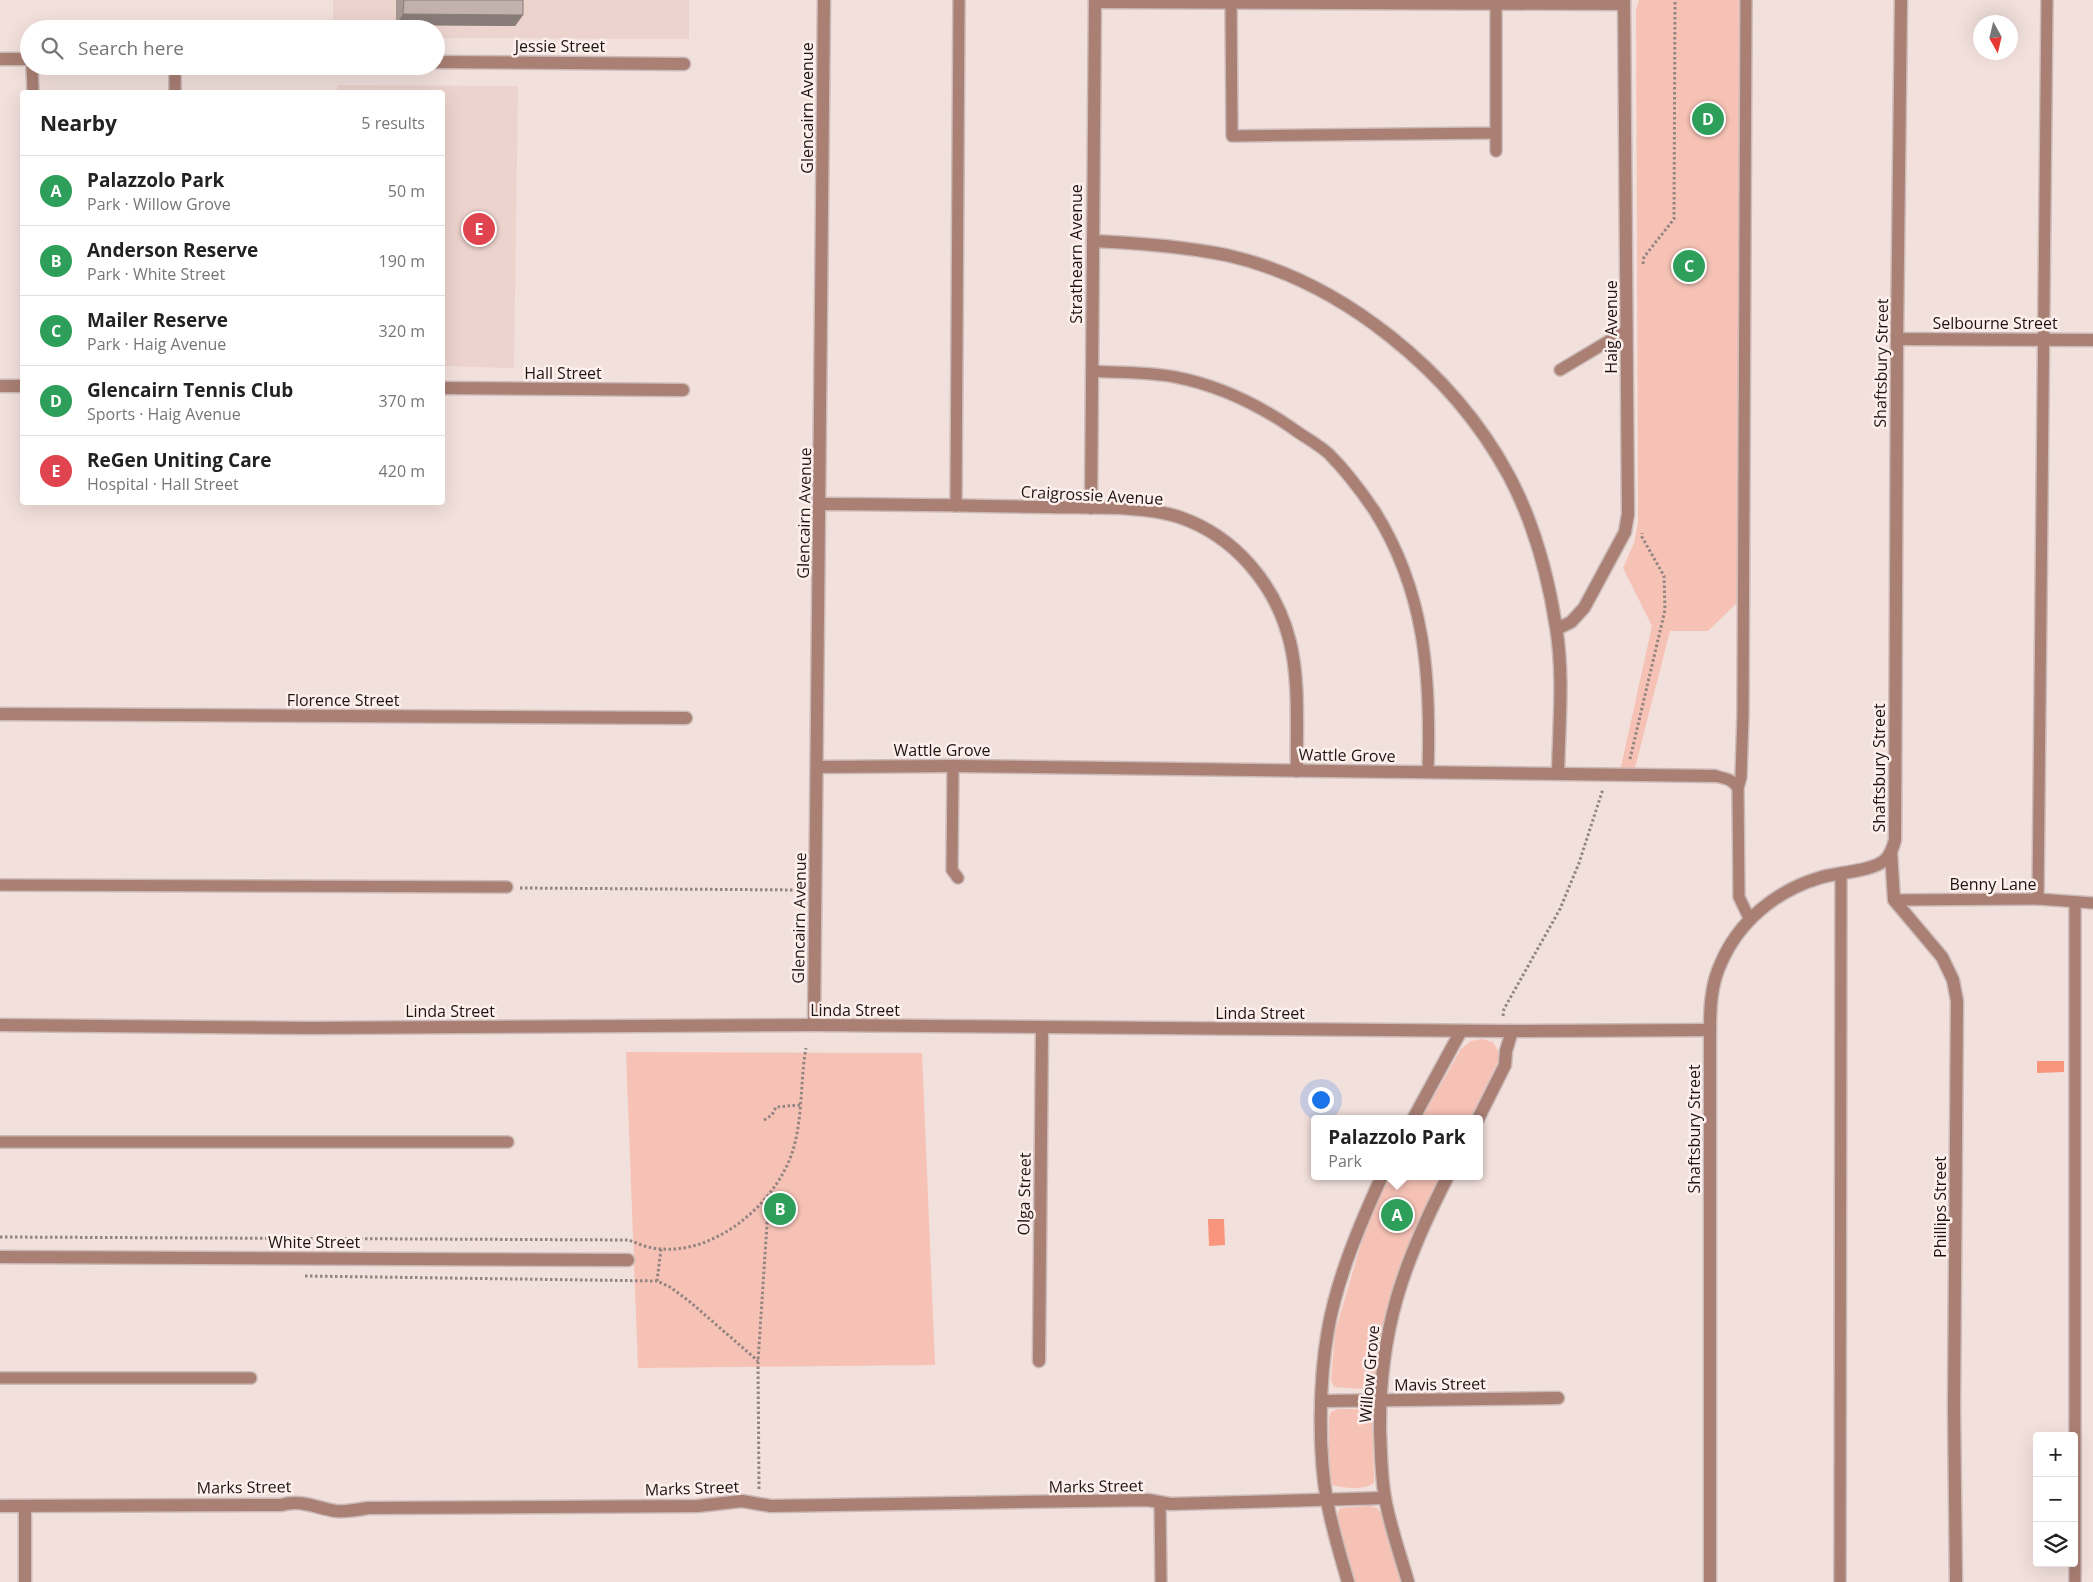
<!DOCTYPE html>
<meta charset="utf-8">
<style>
body{margin:0;font-family:"Open Sans",sans-serif;background:#f2f2f2;color:#222}
.controls{position:absolute;right:15px;bottom:15px;display:grid;overflow:hidden;border-radius:5px;box-shadow:0 5px 20px #0002}
.controls button{width:45px;height:45px;display:grid;place-items:center;padding:0;border:0;border-bottom:1px solid #e0e0e0;background:#fff;color:#222;font:25px sans-serif}
.compass{position:absolute;left:1973px;top:15px;width:45px;height:45px;border-radius:50%;background:#fff;box-shadow:0 5px 20px #0002;rotate:172deg}
.you{position:absolute;left:1320px;top:1099px;width:18px;height:18px;margin:-12px;border:4px solid #fff;border-radius:50%;background:#1a73e8;box-shadow:0 0 0 8px #1a73e833}
.badge{display:grid;place-items:center;width:32px;height:32px;border-radius:50%;background:#3d8190;color:#fff;font-size:16px;font-weight:700}
.pin{position:absolute;translate:-50% -50%;border:2px solid #fff;box-shadow:0 1px 5px #0006}
.popup{position:absolute;left:1311px;top:1115px;width:172px;height:65px;box-sizing:border-box;display:grid;place-content:center;border-radius:5px;background:#fff;filter:drop-shadow(0 1px 4px #0005);font-size:16px;white-space:nowrap;color:#767676}
.popup b{font-size:19px;color:#222}
.popup::after{content:'';position:absolute;left:50%;top:100%;margin-left:-10px;border:10px solid transparent;border-top-color:#fff}
.list{margin:0;padding:0;list-style:none}
h2{display:flex;justify-content:space-between;align-items:center;height:65px;margin:0;padding:0 20px;font-size:21px}
h2 small{font-size:16px;font-weight:400;color:#767676}
.list li{display:grid;grid-template-columns:32px 1fr auto;gap:15px;align-items:center;box-sizing:border-box;height:70px;padding:0 20px;border-top:1px solid #e0e0e0}
.list b{display:block;font-size:19px;white-space:nowrap}
.list p{margin:0;font-size:16px;white-space:nowrap;color:#767676}
.list em{font-size:16px;font-style:normal;color:#767676}
.icon{flex:none;width:28px;height:28px;fill:none;stroke:currentColor;stroke-width:2;stroke-linecap:round;stroke-linejoin:round}
.map{position:relative;flex:none;width:2093px;height:1582px;overflow:hidden}
.search{position:absolute;background:#fff;box-shadow:0 5px 20px #0002;left:20px;top:20px;width:425px;height:55px;display:flex;align-items:center;gap:12px;box-sizing:border-box;padding:0 18px;border-radius:28px;color:#767676;font-size:19px}
.panel{position:absolute;background:#fff;box-shadow:0 5px 20px #0002;left:20px;top:90px;width:425px;height:415px;border-radius:5px}
.map>svg:first-child{display:block}
.built{fill:#edd3cd}
.green{fill:#f7c2b6}
.water{fill:#f9947d}
.lines{fill:none;stroke-linecap:round;stroke-linejoin:round}
.service-casing{stroke:#cbbbb8;stroke-width:14}
.minor-casing{stroke:#cbbbb8;stroke-width:15}
.path{stroke:#918481;stroke-width:3;stroke-dasharray:2.5 2.5;stroke-linecap:butt}
.service{stroke:#aa7f74;stroke-width:11}
.minor{stroke:#aa7f74;stroke-width:12}
.wall{fill:#a79894}
.shaded-wall{fill:#887c78}
.building{fill:#c2b1ac;stroke:#887c78}
.labels{text-anchor:middle;stroke-width:5;stroke-linejoin:round;paint-order:stroke}
.street-label{font-size:16px;fill:#1c1514;stroke:#fdefeb}
</style>
<div class="map">
<svg width="2093" height="1582" viewBox="0 0 2093 1582">
<rect width="100%" height="100%" fill="#f2e0dc"/>
<g class="built">
<path d="M333,0H689V39L436,38V29H333Z"/>
<path d="M337,85L518,86L514,368L443,366L442,92H337Z"/>
</g>
<g class="green">
<path d="M1639,0H1744L1738,602L1708,631H1670L1634,772L1620,771L1652,626L1623,568L1634,543L1638,522L1636,10Z"/>
<path d="M1482,1039L1493,1042L1498,1051L1499,1060L1470,1119H1421L1461,1049L1471,1041Z"/>
<path d="M626,1052L922,1053L935,1365L638,1368Z"/>
<path d="M1390,1176H1441C1418,1223 1396,1270 1383,1322C1378,1343 1380,1365 1374,1386L1363,1389L1334,1387L1331,1380L1335,1332L1363,1237L1378,1198Z"/>
<path d="M1338,1409H1366L1372,1414L1374,1477V1483C1363,1491 1345,1488 1332,1485L1329,1470V1417L1331,1412Z"/>
<path d="M1371,1506L1377,1508L1381,1513L1401,1582H1355L1336,1517L1340,1508Z"/>
</g>
<g class="water">
<path d="M2037,1061H2064V1072L2037,1073Z"/>
<path d="M1224,1219L1225,1245L1209,1246L1208,1219Z"/>
</g>
<g class="lines">
<g class="service-casing">
<g id="service">
<path d="M1231,0L1232,136L1496,133V5"/>
<path d="M32,66L33,92"/>
<path d="M175,66V92"/>
<path d="M1496,133V151"/>
<path d="M1560,370L1627,330"/>
<path d="M1092,371C1119,373 1148,372 1175,377C1217,385 1257,404 1292,428C1304,437 1318,444 1329,454C1346,471 1361,491 1374,510C1426,592 1431,678 1428,772"/>
<path d="M956,506L959,0"/>
<path d="M953,766L952,870L958,878"/>
<path d="M1715,776C1724,778 1733,779 1738,788L1739,897L1750,920"/>
<path d="M1738,788L1741,777L1743,714L1746,0"/>
<path d="M0,885L507,887"/>
<path d="M2038,899L2047,0"/>
<path d="M1894,900L2038,899L2093,903"/>
<path d="M0,1142H508"/>
<path d="M0,1378H251"/>
<path d="M1160,1502L1161,1582"/>
<path d="M1840,1582L1841,873"/>
<path d="M2075,1582V903"/>
</g>
</g>
<g class="minor-casing">
<g id="minor">
<path d="M1095,2L1624,4"/>
<path d="M0,59H29"/>
<path d="M436,62L684,64"/>
<path d="M1093,241C1138,243 1181,246 1226,255C1342,281 1453,372 1509,476C1534,523 1548,575 1556,627C1564,674 1559,725 1558,773"/>
<path d="M1897,339L2093,340"/>
<path d="M0,386H22"/>
<path d="M442,388L683,390"/>
<path d="M820,504C896,504 972,506 1047,507C1085,508 1144,505 1179,517C1235,536 1276,585 1290,642C1300,683 1296,729 1297,771"/>
<path d="M1091,508L1095,0"/>
<path d="M1557,629L1571,622L1584,608L1625,532L1628,514L1624,0"/>
<path d="M0,714L686,718"/>
<path d="M817,767L953,766L1715,776"/>
<path d="M1891,852L1894,900L1942,957L1953,980L1957,1001L1954,1407L1956,1582"/>
<path d="M0,1025L309,1028L814,1025L1501,1031L1710,1030"/>
<path d="M814,1025L824,0"/>
<path d="M1413,1119L1461,1031"/>
<path d="M1478,1119L1505,1065L1506,1051L1512,1031"/>
<path d="M0,1257L628,1260"/>
<path d="M1039,1361L1042,1028"/>
<path d="M1321,1401L1558,1398"/>
<path d="M0,1506L281,1505C301,1499 316,1508 336,1511C346,1512 357,1510 368,1508L698,1506L742,1501L771,1506L1148,1500L1170,1504L1385,1498"/>
<path d="M25,1506V1582"/>
<path d="M1348,1582C1340,1555 1332,1528 1327,1501C1318,1452 1319,1380 1328,1330C1337,1278 1360,1224 1382,1176"/>
<path d="M1408,1582C1400,1554 1390,1526 1385,1498C1381,1475 1381,1453 1380,1430C1379,1331 1403,1263 1448,1176"/>
<path d="M1710,1582V1030C1710,1008 1711,984 1721,963C1739,921 1776,891 1819,878C1837,872 1871,872 1885,860C1891,855 1893,847 1895,840L1897,339L1901,0"/>
</g>
</g>
<g class="path">
<path d="M1643,264L1644,257L1674,219L1675,0"/>
<path d="M1630,759L1665,610L1664,576L1642,537V533"/>
<path d="M520,888L801,890"/>
<path d="M1503,1016L1504,1009L1560,909L1579,863L1603,789"/>
<path d="M764,1120L772,1115L776,1107L800,1105"/>
<path d="M0,1237L629,1240C639,1244 650,1249 662,1249C718,1253 777,1202 793,1150C803,1117 800,1081 806,1048"/>
<path d="M661,1249L657,1281L670,1287L689,1301L758,1361"/>
<path d="M305,1276L657,1281"/>
<path d="M759,1489L758,1361L769,1194"/>
</g>
<use href="#service" class="service"/>
<use href="#minor" class="minor"/>
</g>
<path class="wall" d="M396,0H523V15L515,26L396,25Z"/>
<path class="shaded-wall" d="M403,14L523,15L515,26L396,25Z"/>
<path class="building" d="M404,0H523V15L403,14Z"/>
<g class="labels">
<g class="street-label">
<text x="560" y="52">Jessie Street</text>
<text transform="translate(807 108) rotate(-90)" y="6">Glencairn Avenue</text>
<text transform="translate(1076 254) rotate(-90)" y="6">Strathearn Avenue</text>
<text x="1995" y="329">Selbourne Street</text>
<text transform="translate(1611 327) rotate(-90)" y="6">Haig Avenue</text>
<text transform="translate(1881 363) rotate(-89)" y="6">Shaftsbury Street</text>
<text x="563" y="379">Hall Street</text>
<text transform="translate(1092 495) rotate(3)" y="6">Craigrossie Avenue</text>
<text transform="translate(804 513) rotate(-89)" y="6">Glencairn Avenue</text>
<text x="343" y="706">Florence Street</text>
<text x="942" y="756">Wattle Grove</text>
<text transform="translate(1347 755) rotate(1)" y="6">Wattle Grove</text>
<text transform="translate(1879 768) rotate(-90)" y="6">Shaftsbury Street</text>
<text x="1993" y="890">Benny Lane</text>
<text transform="translate(799 918) rotate(-89)" y="6">Glencairn Avenue</text>
<text x="855" y="1016">Linda Street</text>
<text x="450" y="1017">Linda Street</text>
<text x="1260" y="1019">Linda Street</text>
<text transform="translate(1694 1129) rotate(-90)" y="6">Shaftsbury Street</text>
<text transform="translate(1024 1194) rotate(-89)" y="6">Olga Street</text>
<text transform="translate(1940 1207) rotate(-90)" y="6">Phillips Street</text>
<text x="314" y="1248">White Street</text>
<text transform="translate(1369 1374) rotate(-85)" y="6">Willow Grove</text>
<text transform="translate(1440 1384) rotate(-1)" y="6">Mavis Street</text>
<text transform="translate(1096 1486) rotate(-1)" y="6">Marks Street</text>
<text transform="translate(244 1487) rotate(-1)" y="6">Marks Street</text>
<text transform="translate(692 1488) rotate(-2)" y="6">Marks Street</text>
</g>
</g>
</svg>
<div class="controls">
<button>+</button>
<button>−</button>
<button><svg class="icon" aria-label="layers" viewBox="0 0 24 24"><path d="M12 4l9 5-9 5-9-5zM3 14l9 5 9-5"/></svg></button>
</div>
<svg class="compass" viewBox="-18 -18 36 36"><path d="M0-13l5 13h-10z" fill="#e53935"/><path d="M0 13l5-13h-10z" fill="#767676"/></svg>
<div class="you"></div>
<div class="pin badge" style="left:1397px;top:1215px;background:#2e9e5b">A</div>
<div class="popup"><b>Palazzolo Park</b>Park</div>
<div class="pin badge" style="left:780px;top:1209px;background:#2e9e5b">B</div>
<div class="pin badge" style="left:1689px;top:266px;background:#2e9e5b">C</div>
<div class="pin badge" style="left:1708px;top:119px;background:#2e9e5b">D</div>
<div class="pin badge" style="left:479px;top:229px;background:#e0444e">E</div>
<div class="search"><svg class="icon" aria-label="search" viewBox="0 0 24 24"><circle cx="10" cy="10" r="6"/><path d="M15 15l6 6"/></svg>Search here</div>
<section class="panel">
<h2>Nearby<small>5 results</small></h2>
<ul class="list">
<li><span class="badge" style="background:#2e9e5b">A</span><div><b>Palazzolo Park</b><p>Park · Willow Grove</p></div><em>50 m</em></li>
<li><span class="badge" style="background:#2e9e5b">B</span><div><b>Anderson Reserve</b><p>Park · White Street</p></div><em>190 m</em></li>
<li><span class="badge" style="background:#2e9e5b">C</span><div><b>Mailer Reserve</b><p>Park · Haig Avenue</p></div><em>320 m</em></li>
<li><span class="badge" style="background:#2e9e5b">D</span><div><b>Glencairn Tennis Club</b><p>Sports · Haig Avenue</p></div><em>370 m</em></li>
<li><span class="badge" style="background:#e0444e">E</span><div><b>ReGen Uniting Care</b><p>Hospital · Hall Street</p></div><em>420 m</em></li>
</ul>
</section>
</div>
